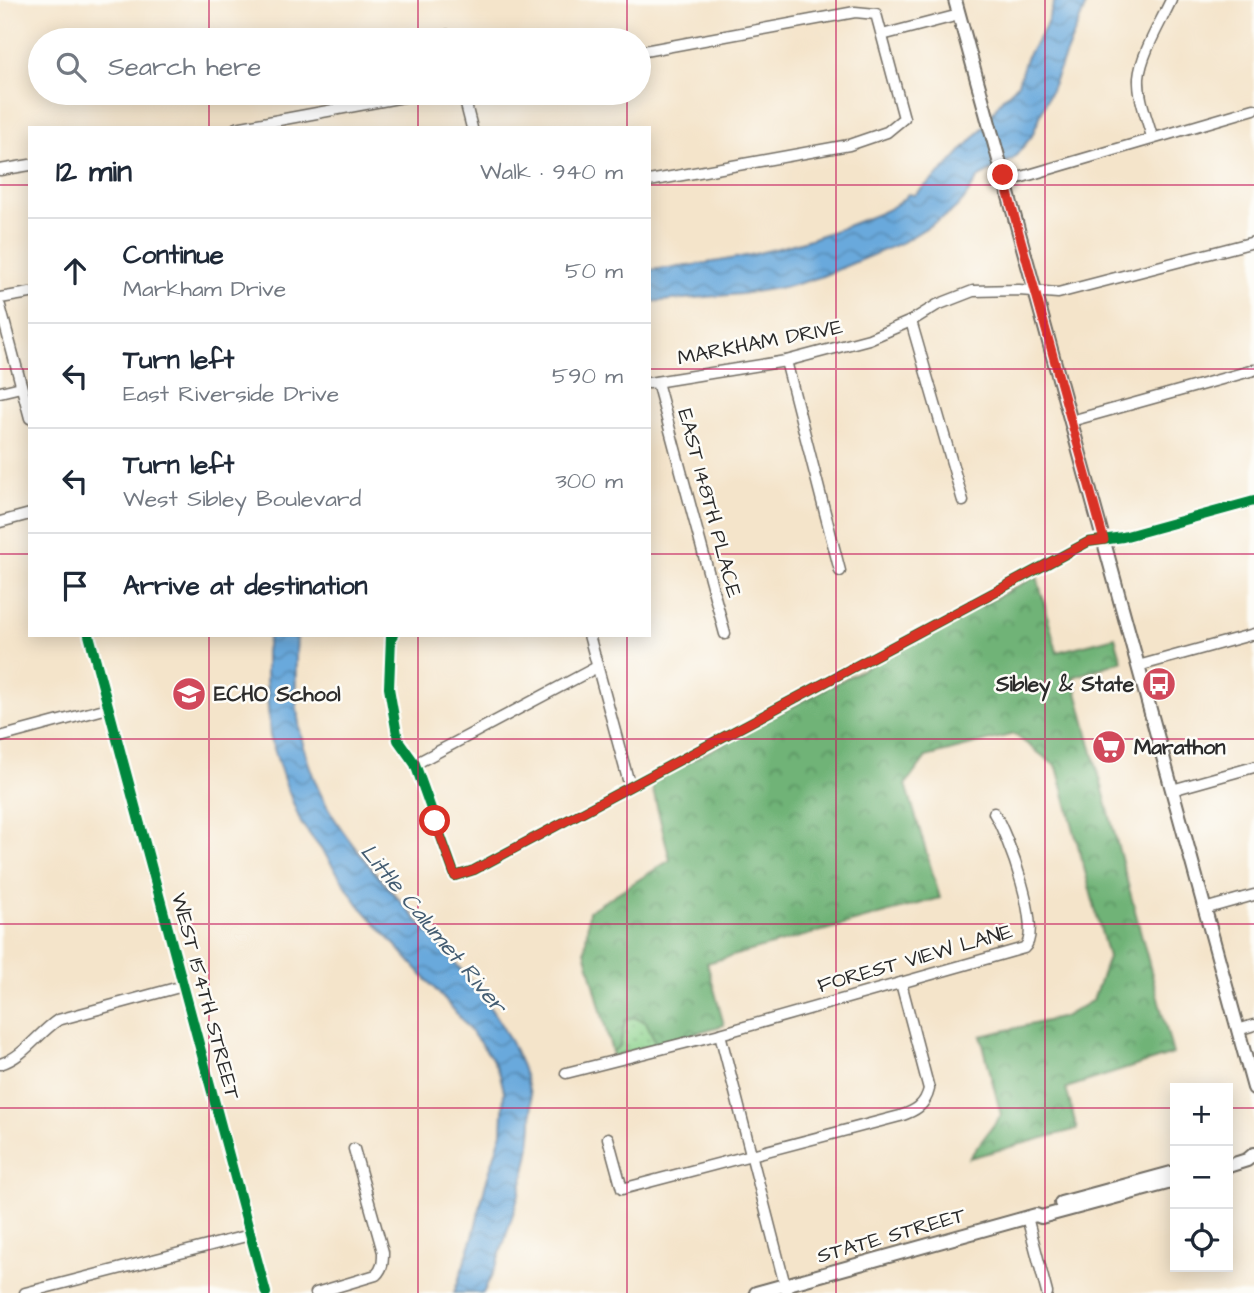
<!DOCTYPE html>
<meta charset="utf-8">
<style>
body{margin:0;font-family:"Architects Daughter",sans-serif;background:#f2f2f3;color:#1f2937}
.controls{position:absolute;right:21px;bottom:21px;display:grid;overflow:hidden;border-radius:0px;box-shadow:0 4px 18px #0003}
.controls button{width:63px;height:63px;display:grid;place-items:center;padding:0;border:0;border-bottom:2px solid #e0e1e3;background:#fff;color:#1f2937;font:35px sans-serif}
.stop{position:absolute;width:21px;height:21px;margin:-16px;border:5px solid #d93025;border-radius:50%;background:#fff}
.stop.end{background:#d93025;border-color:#fff;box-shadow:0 2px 7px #0008}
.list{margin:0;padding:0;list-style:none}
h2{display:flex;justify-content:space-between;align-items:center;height:91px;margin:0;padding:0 28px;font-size:30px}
h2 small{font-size:23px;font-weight:400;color:#747a83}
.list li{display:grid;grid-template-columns:46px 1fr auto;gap:21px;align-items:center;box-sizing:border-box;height:105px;padding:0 28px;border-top:2px solid #e0e1e3}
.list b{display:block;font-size:26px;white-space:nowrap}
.list p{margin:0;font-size:23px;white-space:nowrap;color:#747a83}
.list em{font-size:23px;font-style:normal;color:#747a83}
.icon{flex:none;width:38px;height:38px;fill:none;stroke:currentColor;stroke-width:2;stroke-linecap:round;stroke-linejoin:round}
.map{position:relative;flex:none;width:1254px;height:1293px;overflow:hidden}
.search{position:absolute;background:#fff;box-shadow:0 4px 18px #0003;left:28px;top:28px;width:623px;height:77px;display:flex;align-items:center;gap:18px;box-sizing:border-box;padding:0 24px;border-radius:38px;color:#747a83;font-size:26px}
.panel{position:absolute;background:#fff;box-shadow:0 4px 18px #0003;left:28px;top:126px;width:623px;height:511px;border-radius:0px}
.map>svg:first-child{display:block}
.grass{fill:url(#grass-dots);stroke:#5a7e5b;stroke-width:2}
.forest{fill:url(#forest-crowns);stroke:#4d6f51;stroke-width:2}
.water{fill:url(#water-waves);stroke:#4a6a84;stroke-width:2}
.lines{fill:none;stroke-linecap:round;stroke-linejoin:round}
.minor-casing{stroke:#716c63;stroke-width:13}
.major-casing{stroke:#716c63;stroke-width:16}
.minor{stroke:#fff;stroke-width:10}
.major{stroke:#fff;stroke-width:12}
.cycleway-casing{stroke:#fdfcf7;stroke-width:15}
.cycleway{stroke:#00873e;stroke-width:10}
.route{stroke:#d93025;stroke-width:9}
.grid{fill:none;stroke:#c2185b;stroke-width:2;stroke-opacity:0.55}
.labels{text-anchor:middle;stroke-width:5;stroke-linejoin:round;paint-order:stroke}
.street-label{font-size:21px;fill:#2b2b2b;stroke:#fdfcf7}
.poi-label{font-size:21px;font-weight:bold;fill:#2b2b2b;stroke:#fdfcf7;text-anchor:start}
.water-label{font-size:23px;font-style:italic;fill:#445d72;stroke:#fdfcf7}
</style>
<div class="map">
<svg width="1254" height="1293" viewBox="0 0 1254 1293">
<defs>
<pattern id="grass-dots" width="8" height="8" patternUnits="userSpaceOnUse" patternTransform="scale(1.75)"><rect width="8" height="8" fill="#8ad18b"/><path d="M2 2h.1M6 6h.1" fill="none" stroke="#71aa72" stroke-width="1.8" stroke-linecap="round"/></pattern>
<pattern id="forest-crowns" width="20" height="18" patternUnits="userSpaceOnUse" patternTransform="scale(1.75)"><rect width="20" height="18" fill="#6fb377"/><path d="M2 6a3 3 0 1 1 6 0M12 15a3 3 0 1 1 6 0" fill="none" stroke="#5b9262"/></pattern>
<pattern id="water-waves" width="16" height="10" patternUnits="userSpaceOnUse" patternTransform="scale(1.75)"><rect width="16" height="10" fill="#69a9dc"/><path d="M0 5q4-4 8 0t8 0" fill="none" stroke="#578ab3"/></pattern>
</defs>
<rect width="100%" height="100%" fill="#fdfcf7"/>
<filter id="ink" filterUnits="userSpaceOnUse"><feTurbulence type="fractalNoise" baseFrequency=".0143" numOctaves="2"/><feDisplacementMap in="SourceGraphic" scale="14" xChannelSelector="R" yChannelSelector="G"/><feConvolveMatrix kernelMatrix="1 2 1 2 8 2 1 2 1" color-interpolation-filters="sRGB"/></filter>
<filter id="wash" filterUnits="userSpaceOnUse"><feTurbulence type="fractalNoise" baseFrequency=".00686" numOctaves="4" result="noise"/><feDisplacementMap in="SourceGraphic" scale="28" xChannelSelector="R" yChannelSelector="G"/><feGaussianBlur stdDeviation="1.57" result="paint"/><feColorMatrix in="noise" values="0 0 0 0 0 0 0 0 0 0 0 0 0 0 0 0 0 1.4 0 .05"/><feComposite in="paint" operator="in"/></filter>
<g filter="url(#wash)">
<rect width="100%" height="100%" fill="#f4e4ca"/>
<path class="grass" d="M633,1016L646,1022L656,1044L613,1056L612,1052L620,1046L625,1020Z"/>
<path class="forest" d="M1037,576L1057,652L1115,637L1122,661L1073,677L1173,1054L1066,1088L1077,1129L969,1158L1001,1115L981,1036L1064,1017L1093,1000L1108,957L1057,767L1014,734L926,757L906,784L940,898L707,963L724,1025L656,1044L646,1022L633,1017L625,1020L620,1046L612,1052L585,951L589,911L670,860L651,782Z"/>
<g class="water">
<path d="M1055,0H1088L1032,136L1013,159L979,177L963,201L950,213L903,242L820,277L790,286L741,294L649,302V270C722,264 795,248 862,220C878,214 898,207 908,194L914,195L944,170L980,131L1002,99L1013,89L1018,83L1026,58L1045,28Z"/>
<path d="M269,635H297C294,690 294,729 315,781C328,814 351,843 373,870C427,935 517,1014 531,1099C536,1133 525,1176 515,1208C505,1237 498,1267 483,1293H454L473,1237L485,1186L502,1132L504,1091L500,1075L491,1057L453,1009L358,904L327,857L301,823L284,780L270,736L266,678V651Z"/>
</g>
</g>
<g filter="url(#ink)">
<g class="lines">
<g class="minor-casing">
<g id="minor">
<path d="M447,35L448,40"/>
<path d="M882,35L959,15"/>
<path d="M639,52L855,12L876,14L904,118L887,132L849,145L649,181"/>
<path d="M463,93L472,128"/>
<path d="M236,128L425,93"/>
<path d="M1152,137C1147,118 1138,98 1139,78C1141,54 1161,22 1171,0"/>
<path d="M0,170L30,165"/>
<path d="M1005,182L1254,109"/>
<path d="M0,298L30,293"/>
<path d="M0,306L30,418"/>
<path d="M911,321L963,501"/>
<path d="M786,361L840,571"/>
<path d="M657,382L725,634"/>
<path d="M649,383L786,361L869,339L911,321L937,305L973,291L1019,290L1058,293L1254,242"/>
<path d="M0,392L21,387"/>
<path d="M1071,421L1254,370"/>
<path d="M0,522L30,514"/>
<path d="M89,635L266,1293"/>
<path d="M393,635L391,637L389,688L398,740L415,764L455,876L474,870L1088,542L1123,537L1254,501"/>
<path d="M589,635L630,787"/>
<path d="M1138,666L1254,634"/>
<path d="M0,737L108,708"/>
<path d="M415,764L597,667"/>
<path d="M1172,790L1254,767"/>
<path d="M1204,909L1254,895"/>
<path d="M1238,1030L1254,1025"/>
<path d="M720,1034L787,1293"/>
<path d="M0,1064C24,1057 38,1033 58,1020L183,986"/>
<path d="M566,1073L720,1034L1024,948C1044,932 1007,833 994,813"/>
<path d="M608,1138L622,1189L900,1116C915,1111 925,1106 929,1089L901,983"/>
<path d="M1027,1217L1047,1293"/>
<path d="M25,1293L250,1235"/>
<path d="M316,1293L376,1275C383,1268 383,1262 383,1252L354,1149"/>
</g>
</g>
<g class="major-casing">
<g id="major">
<path d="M955,0L1254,1088"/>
<path d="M1228,1166L1247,1160L1254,1154"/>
<path d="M1061,1203L1175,1172"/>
<path d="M756,1293L1036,1215L1041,1217L1175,1181"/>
</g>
</g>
<use href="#minor" class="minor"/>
<use href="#major" class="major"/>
<g class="cycleway-casing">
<g id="cycleway">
<path d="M89,635L266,1293"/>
<path d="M393,635L391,637L389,688L398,740L415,764L455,876L474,870L1088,542L1123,537L1254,501"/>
</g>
</g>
<use href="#cycleway" class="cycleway"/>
</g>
</g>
<g class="lines" filter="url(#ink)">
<path class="route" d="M435,821L455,876L474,870L1088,542L1104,540L1003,175"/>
</g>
<path class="grid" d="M209,0V40M418,0V40M627,0V40M836,0V1293M1045,0V1293M209,93V128M418,93V128M627,93V128M0,185H30M649,185H1254M0,369H30M649,369H1254M0,554H30M649,554H1254M209,635V1293M418,635V1293M627,635V1293M0,739H1254M0,924H1254M0,1108H1175M1228,1108H1254"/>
<defs>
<g id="bus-disc" transform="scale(1.75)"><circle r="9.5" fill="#d1495b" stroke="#fdfcf7"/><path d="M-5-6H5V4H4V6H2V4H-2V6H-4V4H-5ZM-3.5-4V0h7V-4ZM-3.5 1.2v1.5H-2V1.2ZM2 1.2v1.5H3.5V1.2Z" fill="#fff"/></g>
<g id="school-disc" transform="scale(1.75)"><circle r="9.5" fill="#d1495b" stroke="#fdfcf7"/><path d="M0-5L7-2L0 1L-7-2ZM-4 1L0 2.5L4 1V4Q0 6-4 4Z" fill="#fff"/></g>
<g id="supermarket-disc" transform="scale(1.75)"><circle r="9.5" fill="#d1495b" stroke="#fdfcf7"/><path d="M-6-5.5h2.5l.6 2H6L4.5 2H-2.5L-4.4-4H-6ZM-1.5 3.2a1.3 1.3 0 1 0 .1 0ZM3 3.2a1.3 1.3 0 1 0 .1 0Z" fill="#fff"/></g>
</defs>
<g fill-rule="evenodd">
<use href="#bus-disc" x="1159" y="684"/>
<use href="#school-disc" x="189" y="694"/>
<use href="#supermarket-disc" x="1109" y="747"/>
</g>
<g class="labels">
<g class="street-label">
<text transform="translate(760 342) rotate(-11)" y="7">MARKHAM DRIVE</text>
<text transform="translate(710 503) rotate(75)" y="7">EAST 148TH PLACE</text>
<text transform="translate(915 958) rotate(-16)" y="7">FOREST VIEW LANE</text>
<text transform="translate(206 996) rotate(75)" y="7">WEST 154TH STREET</text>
<text transform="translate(891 1235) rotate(-16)" y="7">STATE STREET</text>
</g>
<g class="poi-label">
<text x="1134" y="691" text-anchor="end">Sibley &amp; State</text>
<text x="214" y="701">ECHO School</text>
<text x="1134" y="754">Marathon</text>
</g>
<g class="water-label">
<text transform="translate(434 928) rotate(50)" y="8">Little Calumet River</text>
</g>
</g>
</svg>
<div class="controls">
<button>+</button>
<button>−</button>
<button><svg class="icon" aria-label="locate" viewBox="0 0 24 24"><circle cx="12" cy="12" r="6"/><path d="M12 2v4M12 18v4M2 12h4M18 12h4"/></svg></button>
</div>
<div class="stop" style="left:435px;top:821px"></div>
<div class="stop end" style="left:1003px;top:175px"></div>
<div class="search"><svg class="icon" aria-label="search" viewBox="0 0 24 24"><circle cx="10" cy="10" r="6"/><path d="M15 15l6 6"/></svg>Search here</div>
<section class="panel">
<h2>12 min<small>Walk · 940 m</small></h2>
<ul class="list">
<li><svg class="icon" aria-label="ahead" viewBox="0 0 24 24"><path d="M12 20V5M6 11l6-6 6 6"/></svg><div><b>Continue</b><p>Markham Drive</p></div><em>50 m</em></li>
<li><svg class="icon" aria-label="left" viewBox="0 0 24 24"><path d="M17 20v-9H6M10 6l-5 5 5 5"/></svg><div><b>Turn left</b><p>East Riverside Drive</p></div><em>590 m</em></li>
<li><svg class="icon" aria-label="left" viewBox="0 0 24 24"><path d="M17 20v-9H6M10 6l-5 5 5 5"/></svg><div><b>Turn left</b><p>West Sibley Boulevard</p></div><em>300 m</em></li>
<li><svg class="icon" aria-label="arrive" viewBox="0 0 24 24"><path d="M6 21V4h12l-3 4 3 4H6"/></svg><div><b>Arrive at destination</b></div></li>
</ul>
</section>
</div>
